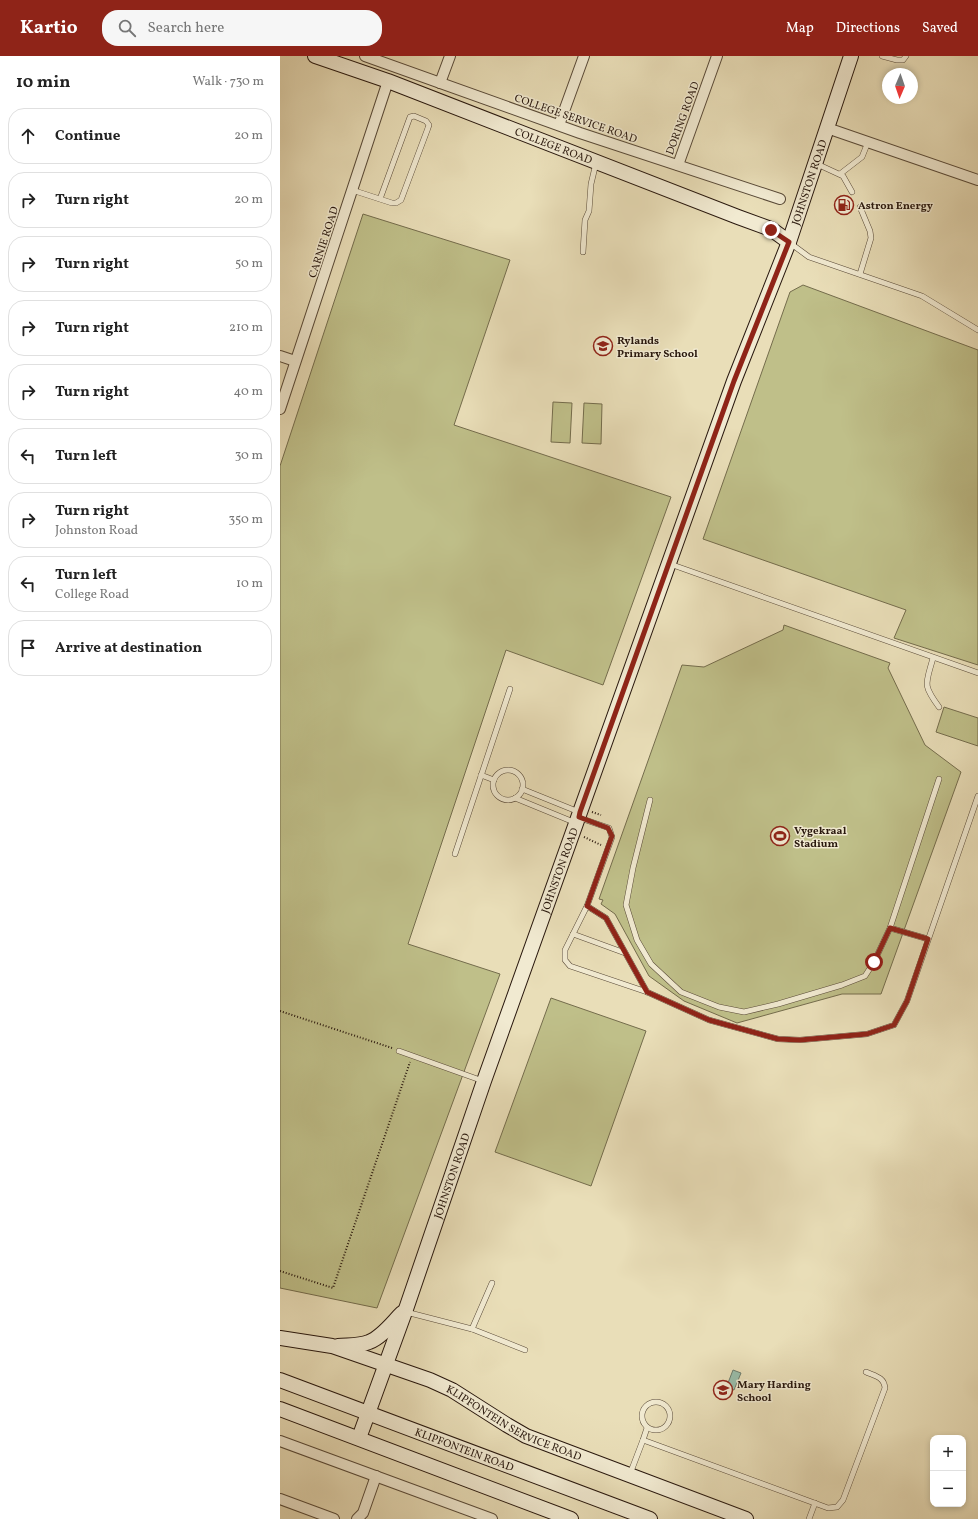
<!DOCTYPE html>
<meta charset="utf-8">
<style>
body{margin:0;font-family:Vollkorn,serif;background:#f6f6f6;color:#222}
.controls{position:absolute;right:12px;bottom:12px;display:grid;overflow:hidden;border-radius:8px;box-shadow:0 2px 6px #0003}
.controls button{width:36px;height:36px;display:grid;place-items:center;padding:0;border:0;border-bottom:1px solid #e0e0e0;background:#fff;color:#222;font:20px sans-serif}
.compass{position:absolute;left:602px;top:12px;width:36px;height:36px;border-radius:50%;background:#fff;box-shadow:0 2px 6px #0003;rotate:182deg}
.stop{position:absolute;width:12px;height:12px;margin:-9px;border:3px solid #8f2418;border-radius:50%;background:#fff}
.stop.end{background:#8f2418;border-color:#fff;box-shadow:0 1px 4px #0008}
.list{margin:0;padding:0;list-style:none}
h2{display:flex;justify-content:space-between;align-items:center;height:52px;margin:0;padding:0 16px;font-size:17px}
h2 small{font-size:13px;font-weight:400;color:#767676}
.list li{display:grid;grid-template-columns:26px 1fr auto;gap:12px;align-items:center;box-sizing:border-box;height:56px;margin:0 8px 8px;padding:0 8px;border:1px solid #e0e0e0;border-radius:16px}
.list b{display:block;font-size:15px;white-space:nowrap}
.list p{margin:0;font-size:13px;white-space:nowrap;color:#767676}
.list em{font-size:13px;font-style:normal;color:#767676}
.icon{flex:none;width:22px;height:22px;fill:none;stroke:currentColor;stroke-width:2;stroke-linecap:round;stroke-linejoin:round}
.map{position:relative;flex:none;width:698px;height:1463px;overflow:hidden}
header{display:flex;align-items:center;gap:24px;box-sizing:border-box;height:56px;padding:0 20px;background:#8f2418;color:#fff}
header strong{font-size:19px}
nav{display:flex;gap:22px;margin-inline-start:auto;font-size:14px}
.search{width:280px;height:36px;background:#f6f6f6;display:flex;align-items:center;gap:10px;box-sizing:border-box;padding:0 14px;border-radius:16px;color:#767676;font-size:15px}
main{display:flex}
aside{flex:1;background:#fff}
.map>svg:first-child{display:block}
.green{fill:#bfbf89;stroke:#746c4c}
.water{fill:#99bdaa;stroke:#6c7b6c}
.lines{fill:none;stroke-linecap:round;stroke-linejoin:round}
.lane-casing{stroke:#594a38;stroke-width:6}
.street-casing{stroke:#594a38;stroke-width:12}
.secondary-casing{stroke:#29180e;stroke-width:16}
.path{stroke:#29180e;stroke-width:2;stroke-dasharray:1 2;stroke-linecap:butt}
.lane{stroke:#f1ead1;stroke-width:5}
.street{stroke:#f1ead1;stroke-width:10}
.secondary{stroke:#f1ead1;stroke-width:14}
.route{stroke:#8f2418;stroke-width:5}
.labels{text-anchor:middle;stroke-width:3;stroke-linejoin:round;paint-order:stroke}
.street-label{font-size:11px;fill:#29180e;stroke:#f1ead1}
.poi-label{font-size:11px;font-weight:bold;fill:#29180e;stroke:#f1ead1;text-anchor:start}
</style>
<header>
<strong>Kartio</strong>
<div class="search"><svg class="icon" aria-label="search" viewBox="0 0 24 24"><circle cx="10" cy="10" r="6"/><path d="M15 15l6 6"/></svg>Search here</div>
<nav><a>Map</a><a>Directions</a><a>Saved</a></nav>
</header>
<main>
<aside>
<h2>10 min<small>Walk · 730 m</small></h2>
<ul class="list">
<li><svg class="icon" aria-label="ahead" viewBox="0 0 24 24"><path d="M12 20V5M6 11l6-6 6 6"/></svg><div><b>Continue</b></div><em>20 m</em></li>
<li><svg class="icon" aria-label="right" viewBox="0 0 24 24"><path d="M7 20v-9h11M14 6l5 5-5 5"/></svg><div><b>Turn right</b></div><em>20 m</em></li>
<li><svg class="icon" aria-label="right" viewBox="0 0 24 24"><path d="M7 20v-9h11M14 6l5 5-5 5"/></svg><div><b>Turn right</b></div><em>50 m</em></li>
<li><svg class="icon" aria-label="right" viewBox="0 0 24 24"><path d="M7 20v-9h11M14 6l5 5-5 5"/></svg><div><b>Turn right</b></div><em>210 m</em></li>
<li><svg class="icon" aria-label="right" viewBox="0 0 24 24"><path d="M7 20v-9h11M14 6l5 5-5 5"/></svg><div><b>Turn right</b></div><em>40 m</em></li>
<li><svg class="icon" aria-label="left" viewBox="0 0 24 24"><path d="M17 20v-9H6M10 6l-5 5 5 5"/></svg><div><b>Turn left</b></div><em>30 m</em></li>
<li><svg class="icon" aria-label="right" viewBox="0 0 24 24"><path d="M7 20v-9h11M14 6l5 5-5 5"/></svg><div><b>Turn right</b><p>Johnston Road</p></div><em>350 m</em></li>
<li><svg class="icon" aria-label="left" viewBox="0 0 24 24"><path d="M17 20v-9H6M10 6l-5 5 5 5"/></svg><div><b>Turn left</b><p>College Road</p></div><em>10 m</em></li>
<li><svg class="icon" aria-label="arrive" viewBox="0 0 24 24"><path d="M6 21V4h12l-3 4 3 4H6"/></svg><div><b>Arrive at destination</b></div></li>
</ul>
</aside>
<div class="map">
<svg width="698" height="1463" viewBox="0 0 698 1463">
<rect width="100%" height="100%" fill="#e9deb8"/>
<filter id="stains"><feTurbulence type="fractalNoise" baseFrequency=".005" numOctaves="4"/><feColorMatrix values="0 0 0 0 .2 0 0 0 0 .09 0 0 0 0 .02 0 0 0 .5 -.17"/></filter>
<radialGradient id="worn" r=".72"><stop offset=".6" stop-color="#630" stop-opacity="0"/><stop offset="1" stop-color="#630" stop-opacity=".3"/></radialGradient>
<g class="green">
<path d="M83,158L230,204L174,369L391,441L323,629L226,594L128,888L220,918L97,1252L0,1232V410Z"/>
<path d="M523,229L698,294V609L614,582L626,554L423,483L510,236Z"/>
<path d="M273,346L292,347L290,387L271,386Z"/>
<path d="M304,347L322,348L321,388L302,387Z"/>
<path d="M504,569L610,607L608,612L645,689L681,716L601,938H562L457,967L404,945L369,920L335,858L321,848L323,844L319,843L402,609L424,611L503,574Z"/>
<path d="M664,651L698,662V690L656,676Z"/>
<path d="M271,942L366,975L311,1130L215,1096Z"/>
</g>
<path class="water" d="M453,1314L461,1317L454,1334L445,1331L446,1327H448Z"/>
<g class="lines">
<g class="lane-casing">
<g id="lane">
<path d="M602,0L617,4H623L626,0"/>
<path d="M537,108L563,120L572,136"/>
<path d="M560,118L582,101L588,86"/>
<path d="M72,134L112,147H116L121,144L148,72L149,69L146,65L134,60L130,61L100,143"/>
<path d="M580,151L590,175L591,182L580,218"/>
<path d="M510,187L529,201L642,240L698,274"/>
<path d="M303,196L305,164L309,155L311,128L316,107"/>
<path d="M390,508L698,617"/>
<path d="M653,602C646,628 642,628 659,651"/>
<circle cx="228" cy="729" r="15"/>
<path d="M201,719L214,724"/>
<path d="M242,733L299,756"/>
<path d="M235,742L296,767"/>
<path d="M370,744L353,812L346,849L357,884L371,908L401,936L439,951L464,956L498,948L562,929L585,920L594,906L610,872L659,723"/>
<path d="M300,762L329,772L332,781L307,850L285,894V904L290,910L367,936L429,964L498,983L520,984L587,978L614,969L627,945L698,740"/>
<path d="M175,798L230,633"/>
<path d="M307,850L326,862L367,936"/>
<path d="M610,872L648,883"/>
<path d="M293,878L345,897"/>
<path d="M119,995L203,1025"/>
<path d="M126,1256L192,1273L245,1294"/>
<path d="M192,1273L212,1227"/>
<circle cx="376" cy="1360" r="14"/>
<path d="M363,1384L367,1372"/>
<path d="M350,1418L363,1384L548,1452L557,1451L563,1444L605,1332C604,1321 595,1320 586,1316"/>
<path d="M529,1463L535,1447"/>
</g>
</g>
<g class="street-casing">
<g id="street">
<path d="M85,0L300,77L500,143"/>
<path d="M160,27L170,0"/>
<path d="M279,69L304,0"/>
<path d="M547,72L698,124"/>
<path d="M398,109L437,0"/>
<path d="M0,300L15,305"/>
<path d="M0,353L108,25"/>
<path d="M0,1385L212,1463"/>
<path d="M0,1443L54,1463"/>
<path d="M77,1463L83,1457L96,1420"/>
</g>
</g>
<g class="secondary-casing">
<g id="secondary">
<path id="s1" d="M35,0L108,25L458,161L491,173L509,186"/>
<path id="s2" d="M0,1282L52,1290L150,1324L172,1334L227,1369L246,1380L466,1463"/>
<path d="M58,1290C68,1289 80,1290 89,1286C102,1281 112,1267 122,1257"/>
<path id="s3" d="M0,1324L370,1463"/>
<path d="M0,1353L291,1463"/>
<path id="s4" d="M79,1382L126,1253L204,1025L454,325L509,186L571,0"/>
</g>
</g>
<g class="path">
<path d="M312,756L321,759"/>
<path d="M304,781L321,789"/>
<path d="M0,955L112,992"/>
<path d="M0,1215L53,1232L130,1006"/>
</g>
<use href="#lane" class="lane"/>
<use href="#street" class="street"/>
<use href="#secondary" class="secondary"/>
</g>
<g class="lines">
<path class="route" d="M491,174L509,186L454,325L300,756L299,761L328,772L332,780L307,850L326,862L367,936L429,964L498,983L520,984L587,978L614,969L627,945L648,883L610,872L594,906"/>
</g>
<defs>
<g id="fuel-ring" transform="scale(1)"><circle r="9.5" fill="#f1ead1" stroke="#8f2418" stroke-width="1.5"/><path d="M-5.5-6h7V0h2V4h1.3V-2.5L3-4.5l.8-.8L6-3V5H2.5V1h-1V6h-7ZM-4.2-4.7v3.2H.2V-4.7Z" fill="#8f2418"/></g>
<g id="school-ring" transform="scale(1)"><circle r="9.5" fill="#f1ead1" stroke="#8f2418" stroke-width="1.5"/><path d="M0-5L7-2L0 1L-7-2ZM-4 1L0 2.5L4 1V4Q0 6-4 4Z" fill="#8f2418"/></g>
<g id="stadium-ring" transform="scale(1)"><circle r="9.5" fill="#f1ead1" stroke="#8f2418" stroke-width="1.5"/><path d="M0-5a6.5 5 0 1 0 0 10a6.5 5 0 1 0 0-10ZM-3.5-1.8h7v3.6h-7Z" fill="#8f2418"/></g>
</defs>
<g fill-rule="evenodd">
<use href="#fuel-ring" x="564" y="149"/>
<use href="#school-ring" x="323" y="290"/>
<use href="#stadium-ring" x="500" y="780"/>
<use href="#school-ring" x="443" y="1334"/>
</g>
<g class="labels">
<g class="street-label">
<text transform="translate(296 62) rotate(19)" y="4">COLLEGE SERVICE ROAD</text>
<text transform="translate(402 62) rotate(-70)" y="4">DORING ROAD</text>
<text dy="4" stroke="none"><textPath href="#s1" startOffset="255">COLLEGE ROAD</textPath></text>
<text dy="4" stroke="none"><textPath href="#s4" startOffset="1334">JOHNSTON ROAD</textPath></text>
<text transform="translate(43 186) rotate(-72)" y="4">CARNIE ROAD</text>
<text dy="4" stroke="none"><textPath href="#s4" startOffset="602">JOHNSTON ROAD</textPath></text>
<text dy="4" stroke="none"><textPath href="#s4" startOffset="278">JOHNSTON ROAD</textPath></text>
<text dy="4" stroke="none"><textPath href="#s2" startOffset="251">KLIPFONTEIN SERVICE ROAD</textPath></text>
<text dy="4" stroke="none"><textPath href="#s3" startOffset="197">KLIPFONTEIN ROAD</textPath></text>
</g>
<g class="poi-label">
<text x="578" y="153">Astron Energy</text>
<text x="337" y="288">Rylands<tspan x="337" dy="13">Primary School</tspan></text>
<text x="514" y="778">Vygekraal<tspan x="514" dy="13">Stadium</tspan></text>
<text x="457" y="1332">Mary Harding<tspan x="457" dy="13">School</tspan></text>
</g>
</g>
<rect width="100%" height="100%" filter="url(#stains)"/>
<rect width="100%" height="100%" fill="url(#worn)"/>
</svg>
<div class="controls">
<button>+</button>
<button>−</button>
</div>
<svg class="compass" viewBox="-18 -18 36 36"><path d="M0-13l5 13h-10z" fill="#e53935"/><path d="M0 13l5-13h-10z" fill="#767676"/></svg>
<div class="stop" style="left:594px;top:906px"></div>
<div class="stop end" style="left:491px;top:174px"></div>
</div>
</main>
